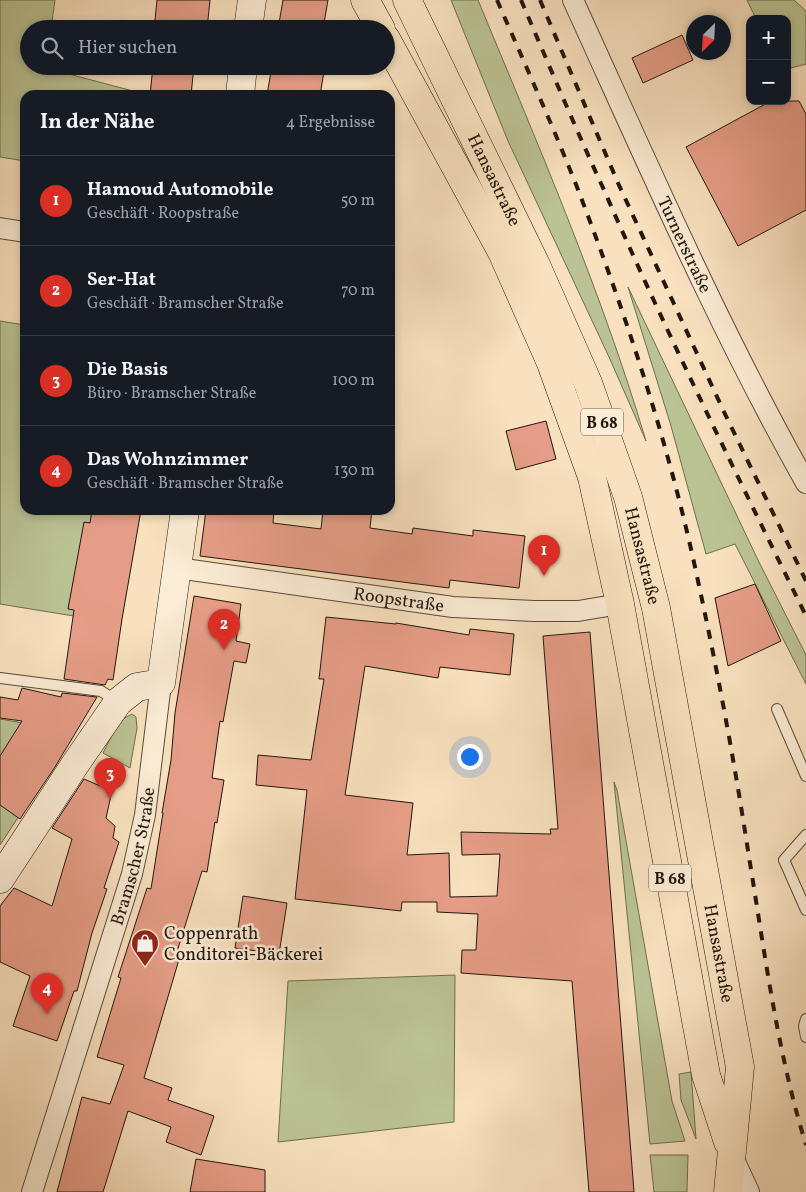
<!DOCTYPE html>
<html lang="de">
<meta charset="utf-8">
<style>
body{margin:0;font-family:Vollkorn,serif;background:#242831;color:#f1f3f6}
.controls{position:absolute;right:15px;top:15px;display:grid;overflow:hidden;border-radius:10px;box-shadow:0 2px 8px #0003}
.controls button{width:45px;height:45px;display:grid;place-items:center;padding:0;border:0;border-bottom:1px solid #363941;background:#171b24;color:#f1f3f6;font:25px sans-serif}
.compass{position:absolute;left:686px;top:15px;width:45px;height:45px;border-radius:50%;background:#171b24;box-shadow:0 2px 8px #0003;rotate:204deg}
.you{position:absolute;left:469px;top:756px;width:18px;height:18px;margin:-12px;border:4px solid #fff;border-radius:50%;background:#1a73e8;box-shadow:0 0 0 8px #1a73e833}
.badge{display:grid;place-items:center;width:32px;height:32px;border-radius:50%;background:#d93025;color:#fff;font-size:16px;font-weight:700}
.pin{position:absolute;translate:-50% -41px;filter:drop-shadow(0 1px 2px #0008)}
.pin::after{content:'';position:absolute;top:26px;width:18px;height:15px;background:inherit;clip-path:polygon(0 0,100% 0,50% 100%)}
.list{margin:0;padding:0;list-style:none}
h2{display:flex;justify-content:space-between;align-items:center;height:65px;margin:0;padding:0 20px;font-size:21px}
h2 small{font-size:16px;font-weight:400;color:#9ea1a6}
.list li{display:grid;grid-template-columns:32px 1fr auto;gap:15px;align-items:center;box-sizing:border-box;height:90px;padding:0 20px;border-top:1px solid #363941}
.list b{display:block;font-size:19px;white-space:nowrap}
.list p{margin:0;font-size:16px;white-space:nowrap;color:#9ea1a6}
.list em{font-size:16px;font-style:normal;color:#9ea1a6}
.icon{flex:none;width:28px;height:28px;fill:none;stroke:currentColor;stroke-width:2;stroke-linecap:round;stroke-linejoin:round}
.map{position:relative;flex:none;width:806px;height:1192px;overflow:hidden}
.search{position:absolute;background:#171b24;box-shadow:0 2px 8px #0003;left:20px;top:20px;width:375px;height:55px;display:flex;align-items:center;gap:12px;box-sizing:border-box;padding:0 18px;border-radius:28px;color:#9ea1a6;font-size:19px}
.panel{position:absolute;background:#171b24;box-shadow:0 2px 8px #0003;left:20px;top:90px;width:375px;height:425px;border-radius:15px}
.map>svg:first-child{display:block}
.green{fill:#bbc394;stroke:#6e6d50}
.building{fill:#e69d87;stroke:#21170c}
.lines{fill:none;stroke-linecap:round;stroke-linejoin:round}
.lane-casing{stroke:#574a39;stroke-width:12}
.street-casing{stroke:#574a39;stroke-width:22}
.secondary-casing{stroke:#21170c;stroke-width:29}
.primary-casing{stroke:#21170c;stroke-width:29}
.lane{stroke:#fbecd5;stroke-width:10}
.street{stroke:#fbecd5;stroke-width:20}
.secondary{stroke:#fbecd5;stroke-width:28}
.primary{stroke:#f9e1bf;stroke-width:28}
.rail{stroke:#21170c;stroke-width:4;stroke-dasharray:9 9;stroke-linecap:butt}
.labels{text-anchor:middle;stroke-width:5;stroke-linejoin:round;paint-order:stroke}
.shield{fill:#fbecd5;stroke:#625748;stroke-width:1}
.shield-label{font-size:16px;font-weight:bold;fill:#21170c}
.street-label{font-size:18px;fill:#21170c;stroke:#fbecd5}
.poi-label{font-size:18px;fill:#21170c;stroke:#fbecd5;text-anchor:start}
</style>
<div class="map">
<svg width="806" height="1192" viewBox="0 0 806 1192">
<rect width="100%" height="100%" fill="#f9e1bf"/>
<filter id="stains"><feTurbulence type="fractalNoise" baseFrequency=".004" numOctaves="4"/><feColorMatrix values="0 0 0 0 .2 0 0 0 0 .09 0 0 0 0 .02 0 0 0 .5 -.17"/></filter>
<radialGradient id="worn" r=".72"><stop offset=".6" stop-color="#630" stop-opacity="0"/><stop offset="1" stop-color="#630" stop-opacity=".3"/></radialGradient>
<g class="green">
<path d="M0,0H55L51,29H29V66H46V68L148,95H25V161L0,157Z"/>
<path d="M451,0H478C538,145 601,290 646,441L609,357L508,141Z"/>
<path d="M747,0H794L806,11V64L787,69V19H756Z"/>
<path d="M628,287L758,560L806,655V684L735,544L706,554L671,426Z"/>
<path d="M0,321L25,325V510H95L80,617L0,604Z"/>
<path d="M132,714L136,717L137,728L130,768L103,753L119,721Z"/>
<path d="M0,719L29,724L23,810L0,845Z"/>
<path d="M614,782L617,790L672,1101L685,1141L650,1144Z"/>
<path d="M455,975L454,1122L278,1142L288,981Z"/>
<path d="M691,1072L696,1139L681,1100L679,1074Z"/>
<path d="M650,1155H688L687,1192H654Z"/>
</g>
<g class="building">
<path d="M157,0H210L207,29H157L158,21L155,20Z"/>
<path d="M283,0H328L323,29H278Z"/>
<path d="M682,35L693,60L643,83L632,58Z"/>
<path d="M153,66H194L191,95H150Z"/>
<path d="M272,66H325L320,95H267Z"/>
<path d="M771,101H799L806,114V210L738,246L686,147Z"/>
<path d="M546,421L556,459L516,470L506,431Z"/>
<path d="M92,510H141L122,619L113,680L108,679L105,685L64,679L74,610L68,609L84,522L90,523Z"/>
<path d="M206,510H274L273,523L321,529L323,510H372L370,528L412,534L413,528L473,536V530L525,536L519,588L450,580L449,588L200,556Z"/>
<path d="M755,584L781,641L728,666L715,598Z"/>
<path d="M194,596L241,604L236,641L250,644L246,663L234,661L223,722L220,721L212,778L224,780L217,823L215,822L207,872L202,871L176,955L180,956L144,1078L172,1088L168,1100L214,1116L201,1155L166,1142L171,1127L128,1111L103,1192H57L82,1097L110,1104L124,1065L97,1057L121,978L118,977L147,888L151,889L163,813H162L171,760L175,713Z"/>
<path d="M326,617L396,624V623L469,635L470,629L514,634L510,675L440,667L438,678L365,666L345,795L413,803L407,855L449,853L450,897L497,896L500,854L462,855L461,832L551,834L550,829H558L543,636L590,632L634,1192H589L572,981L461,973L462,950H476L478,914L437,912V902H402L401,911L295,899L307,790L256,785L258,755L311,760L324,679H319Z"/>
<path d="M22,688L61,697L62,693L97,697L55,767L20,819L0,805V756L22,721L0,718V697L18,700Z"/>
<path d="M84,779L112,791L106,818L115,826L113,838L119,842L104,888L107,889L92,933L77,991H74L57,1041L13,1026L30,976L0,962V906L14,888L52,906L72,839L52,828Z"/>
<path d="M243,896L287,903L279,954L235,948Z"/>
<path d="M196,1159L265,1170V1192H190Z"/>
</g>
<g class="lines">
<g class="lane-casing">
<g id="lane">
<path d="M0,678L101,691L118,702"/>
<path d="M777,709L806,776"/>
<path d="M806,835L784,860L806,910"/>
<path d="M806,1019L804,1026L806,1037"/>
</g>
</g>
<g class="street-casing">
<g id="street">
<path id="s1" d="M573,0C647,162 718,327 806,483"/>
<path d="M0,228L25,232"/>
<path id="s2" d="M177,568L453,607L534,611H578L620,604"/>
<path d="M732,1155L749,1192"/>
<path id="s3" d="M32,1192L132,874L145,815L161,683"/>
</g>
</g>
<g class="secondary-casing">
<g id="secondary">
<path d="M248,29L252,0"/>
<path d="M240,95L243,66"/>
<path d="M0,879L74,766L118,702L137,687L161,683L185,510"/>
</g>
</g>
<g class="primary-casing">
<g id="primary">
<path d="M365,0L381,29"/>
<path id="s4" d="M407,0L536,265L588,383L628,497L656,608L740,1067L728,1192"/>
<path d="M386,39L502,252L551,363L592,477L620,604L706,1075L728,1142"/>
</g>
</g>
<use href="#lane" class="lane"/>
<use href="#street" class="street"/>
<use href="#secondary" class="secondary"/>
<use href="#primary" class="primary"/>
<g class="rail">
<path d="M497,0C524,62 552,124 577,187C626,315 670,447 698,581C718,673 735,765 749,857C765,954 777,1051 806,1145"/>
<path d="M521,0C548,63 575,127 604,190C667,334 737,475 806,616"/>
<path d="M540,0L618,183L725,414L806,581"/>
</g>
</g>
<defs>
<g id="shop-pin" transform="scale(1.4375)"><path d="M0 17L-7.5 6A9.5 9.5 0 1 1 7.5 6Z" fill="#8f2418" stroke="#fbecd5"/><path d="M-5-2.5h2.3a2.7 3.5 0 0 1 5.4 0H5L5.5 6h-11ZM-1.5-2.5h3a1.5 2.3 0 0 0-3 0Z" fill="#fff"/></g>
</defs>
<g fill-rule="evenodd">
<use href="#shop-pin" x="145" y="943"/>
</g>
<g class="labels">
<g class="shield">
<rect x="581" y="408.5" width="42" height="27" rx="4"/>
<rect x="649" y="864.5" width="42" height="27" rx="4"/>
</g>
<g class="shield-label">
<text x="602" y="428">B 68</text>
<text x="670" y="884">B 68</text>
</g>
<g class="street-label">
<text dy="6" stroke="none"><textPath href="#s4" startOffset="200">Hansastraße</textPath></text>
<text dy="6" stroke="none"><textPath href="#s1" startOffset="269">Turnerstraße</textPath></text>
<text dy="6" stroke="none"><textPath href="#s4" startOffset="605">Hansastraße</textPath></text>
<text dy="6" stroke="none"><textPath href="#s2" startOffset="224">Roopstraße</textPath></text>
<text dy="6" stroke="none"><textPath href="#s3" startOffset="351">Bramscher Straße</textPath></text>
<text dy="6" stroke="none"><textPath href="#s4" startOffset="1010">Hansastraße</textPath></text>
</g>
<g class="poi-label">
<text x="164" y="939">Coppenrath<tspan x="164" dy="21">Conditorei-Bäckerei</tspan></text>
</g>
</g>
<rect width="100%" height="100%" filter="url(#stains)"/>
<rect width="100%" height="100%" fill="url(#worn)"/>
</svg>
<div class="controls">
<button>+</button>
<button>−</button>
</div>
<svg class="compass" viewBox="-18 -18 36 36"><path d="M0-13l5 13h-10z" fill="#e53935"/><path d="M0 13l5-13h-10z" fill="#9ea1a6"/></svg>
<div class="you"></div>
<div class="pin badge" style="left:544px;top:576px">1</div>
<div class="pin badge" style="left:224px;top:650px">2</div>
<div class="pin badge" style="left:110px;top:799px">3</div>
<div class="pin badge" style="left:47px;top:1014px">4</div>
<div class="search"><svg class="icon" aria-label="search" viewBox="0 0 24 24"><circle cx="10" cy="10" r="6"/><path d="M15 15l6 6"/></svg>Hier suchen</div>
<section class="panel">
<h2>In der Nähe<small>4 Ergebnisse</small></h2>
<ul class="list">
<li><span class="badge">1</span><div><b>Hamoud Automobile</b><p>Geschäft · Roopstraße</p></div><em>50 m</em></li>
<li><span class="badge">2</span><div><b>Ser-Hat</b><p>Geschäft · Bramscher Straße</p></div><em>70 m</em></li>
<li><span class="badge">3</span><div><b>Die Basis</b><p>Büro · Bramscher Straße</p></div><em>100 m</em></li>
<li><span class="badge">4</span><div><b>Das Wohnzimmer</b><p>Geschäft · Bramscher Straße</p></div><em>130 m</em></li>
</ul>
</section>
</div>
